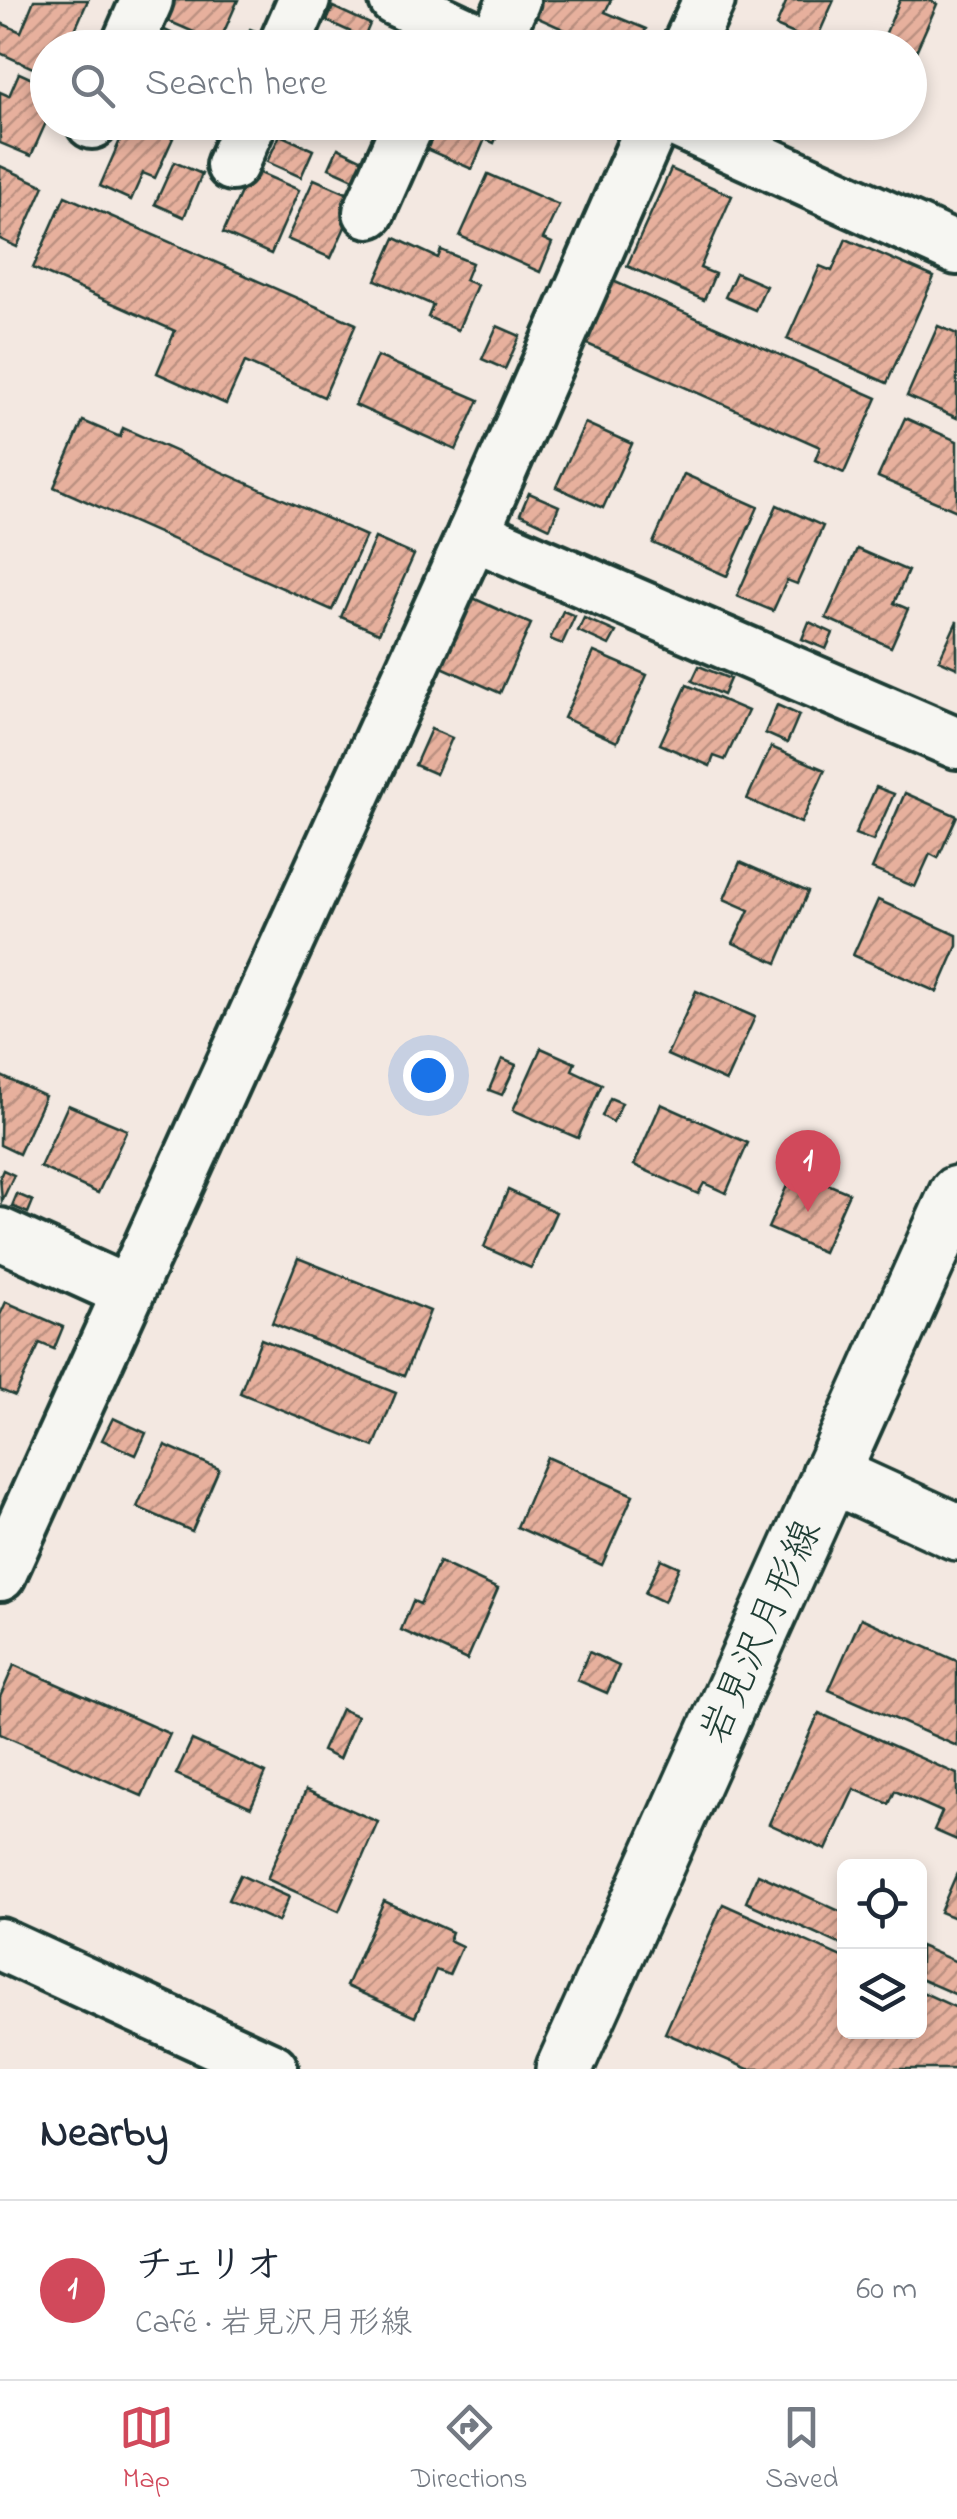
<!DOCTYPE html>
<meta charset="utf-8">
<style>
body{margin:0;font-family:"Indie Flower","Klee One",sans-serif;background:#f2f2f3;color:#1f2937}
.controls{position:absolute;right:30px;bottom:30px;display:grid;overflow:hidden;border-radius:15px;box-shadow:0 5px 15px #0003}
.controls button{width:90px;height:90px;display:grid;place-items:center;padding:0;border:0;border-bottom:2px solid #e0e1e3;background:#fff;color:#1f2937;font:50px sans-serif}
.you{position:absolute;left:428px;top:1075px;width:35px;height:35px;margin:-25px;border:8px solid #fff;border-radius:50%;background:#1a73e8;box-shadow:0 0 0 15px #1a73e833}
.badge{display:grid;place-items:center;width:65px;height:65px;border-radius:50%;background:#d1495b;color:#fff;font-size:32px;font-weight:700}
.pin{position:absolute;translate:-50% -82px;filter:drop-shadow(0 2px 5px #0008)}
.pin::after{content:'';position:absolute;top:52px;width:35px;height:30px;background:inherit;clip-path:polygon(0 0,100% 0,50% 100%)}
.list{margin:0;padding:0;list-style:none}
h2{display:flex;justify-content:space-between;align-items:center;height:130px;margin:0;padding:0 40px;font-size:42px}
h2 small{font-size:32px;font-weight:400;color:#747a83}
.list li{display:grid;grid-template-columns:65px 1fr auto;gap:30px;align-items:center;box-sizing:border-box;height:180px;padding:0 40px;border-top:2px solid #e0e1e3}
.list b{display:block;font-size:38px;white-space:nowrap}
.list p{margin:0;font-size:32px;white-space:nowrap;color:#747a83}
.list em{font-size:32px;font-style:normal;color:#747a83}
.icon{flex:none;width:55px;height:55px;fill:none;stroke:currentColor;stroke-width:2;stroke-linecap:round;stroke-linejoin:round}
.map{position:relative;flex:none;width:957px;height:2069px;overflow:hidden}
.search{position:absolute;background:#fff;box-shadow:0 5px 15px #0003;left:30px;right:30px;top:30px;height:110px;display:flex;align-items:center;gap:25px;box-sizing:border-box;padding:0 35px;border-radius:55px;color:#747a83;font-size:38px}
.sheet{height:310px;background:#fff}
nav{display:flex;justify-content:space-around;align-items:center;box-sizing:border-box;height:140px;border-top:2px solid #e0e1e3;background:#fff;font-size:28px;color:#747a83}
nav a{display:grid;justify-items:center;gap:5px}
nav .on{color:#d1495b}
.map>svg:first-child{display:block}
.building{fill:url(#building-hatch);stroke:#1f3d34;stroke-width:2.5}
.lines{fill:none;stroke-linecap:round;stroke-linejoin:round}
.minor-casing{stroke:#1f3d34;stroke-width:58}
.tertiary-casing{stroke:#1f3d34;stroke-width:62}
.primary-casing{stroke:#1f3d34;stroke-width:62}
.minor{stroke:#f6f6f2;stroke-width:50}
.tertiary{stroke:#f6f6f2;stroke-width:55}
.primary{stroke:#f6f6f2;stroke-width:55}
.labels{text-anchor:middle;stroke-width:8;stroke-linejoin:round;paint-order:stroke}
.street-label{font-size:40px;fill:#1f3d34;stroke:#f6f6f2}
</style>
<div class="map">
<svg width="957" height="2069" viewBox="0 0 957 2069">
<defs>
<pattern id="building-hatch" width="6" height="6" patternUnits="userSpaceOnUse" patternTransform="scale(2.5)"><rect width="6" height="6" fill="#e7b09d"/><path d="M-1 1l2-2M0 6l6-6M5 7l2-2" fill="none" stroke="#bb9081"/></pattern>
</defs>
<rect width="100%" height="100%" fill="#f3e8e1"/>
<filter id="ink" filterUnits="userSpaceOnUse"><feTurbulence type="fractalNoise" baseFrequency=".01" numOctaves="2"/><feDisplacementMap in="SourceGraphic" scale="20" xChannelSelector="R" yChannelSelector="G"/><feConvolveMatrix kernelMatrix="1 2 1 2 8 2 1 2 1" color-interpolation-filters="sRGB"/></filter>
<g filter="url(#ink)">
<g class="building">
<path d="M34,0H88L67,48H48V75L0,53L1,23L21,32Z"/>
<path d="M175,0H238L219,43L166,20Z"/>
<path d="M541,0H611L605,12L646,29L638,48H605L534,16Z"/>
<path d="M787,0H834L815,43L776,26Z"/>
<path d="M900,0H929L937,4L914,56L910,54V48H895L882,42Z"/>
<path d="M333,7L370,24L364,38L327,21Z"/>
<path d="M160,28L204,48H151Z"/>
<path d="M250,29L263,34L257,48L242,47Z"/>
<path d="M313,36L340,48H308Z"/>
<path d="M19,73L48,86V118L31,156L0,143V92L9,96Z"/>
<path d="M128,122H139L173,138L155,178L143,173L131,200L100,186Z"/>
<path d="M170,122H203L198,135Z"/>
<path d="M435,122H503L494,143L485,139L472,169L424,148Z"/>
<path d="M280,135L313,150L301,177L267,162Z"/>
<path d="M338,148L365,161L356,180L329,168Z"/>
<path d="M174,162L202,174L184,217L155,204Z"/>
<path d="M0,166L44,186L17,247L0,239Z"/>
<path d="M251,169L299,190L271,254L223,233Z"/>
<path d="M671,169L732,196L700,268L715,274L704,300L627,266Z"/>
<path d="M488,174L559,205L543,239L552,243L540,272L460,236Z"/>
<path d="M314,179L358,198L331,258L287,239Z"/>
<path d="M65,196L356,324L324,397L245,362L226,404L157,373L175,331L33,268Z"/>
<path d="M395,238L438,258L441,250L472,263L465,280L477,285L458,330L428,317L433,305L376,280Z"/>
<path d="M846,239L934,277L887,383L787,339L820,266L832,271Z"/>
<path d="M736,273L766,286L755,310L725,297Z"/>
<path d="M613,281L877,398L844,473L815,460L820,447L585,343Z"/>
<path d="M497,326L520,336L505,369L482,359Z"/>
<path d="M938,326L957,334V418L907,396Z"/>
<path d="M377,356L479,400L456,450L355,405Z"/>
<path d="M905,418L957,441V511L878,477Z"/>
<path d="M83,421L120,437L123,428L366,536L332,610L54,487Z"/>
<path d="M585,423L632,444L603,508L556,487Z"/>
<path d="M684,474L758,507L727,576L653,543Z"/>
<path d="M529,493L559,506L550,528L520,514Z"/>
<path d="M777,505L823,526L797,584L787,580L773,611L737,596Z"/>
<path d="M375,538L414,555L379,633L341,617Z"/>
<path d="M857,549L908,571L894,603L908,609L891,647L826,618Z"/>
<path d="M473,598L531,624L500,693L442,667Z"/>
<path d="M563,611L575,616L562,644L550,639Z"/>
<path d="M584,618L616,632L609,645L578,631Z"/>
<path d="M957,621V668L939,660Z"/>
<path d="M809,622L833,633L826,649L802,639Z"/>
<path d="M594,652L647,675L617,742L564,718Z"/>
<path d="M699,666L730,679L723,695L692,681Z"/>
<path d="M687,685L748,711L725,760L714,756L710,766L660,744Z"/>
<path d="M777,705L799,715L787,743L765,733Z"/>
<path d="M431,729L452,738L436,774L415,765Z"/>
<path d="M771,747L825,770L801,823L747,799Z"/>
<path d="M876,787L894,794L873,841L855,834Z"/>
<path d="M905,793L957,816L938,858L930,854L915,887L872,869Z"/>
<path d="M740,862L808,892L777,963L733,943L749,910L724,899Z"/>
<path d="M878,900L957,935V946L937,992L853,955Z"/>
<path d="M696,991L755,1017L726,1081L667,1055Z"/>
<path d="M541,1048L575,1063L572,1070L602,1084L578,1138L513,1110Z"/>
<path d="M502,1059L516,1065L502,1095L489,1090Z"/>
<path d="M1,1076L45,1096L19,1154L0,1145Z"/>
<path d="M610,1098L622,1103L613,1122L602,1116Z"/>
<path d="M661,1104L748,1143L726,1193L704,1183L698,1194L634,1165Z"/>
<path d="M68,1105L127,1130L98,1193L40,1167Z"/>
<path d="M3,1170L14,1175L2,1201L0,1177Z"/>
<path d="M794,1170L849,1193L823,1252L768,1228Z"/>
<path d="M508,1190L556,1212L531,1268L484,1247Z"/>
<path d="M17,1194L33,1201L28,1213L12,1206Z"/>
<path d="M298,1258L430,1311L404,1376L272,1323Z"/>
<path d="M6,1302L63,1327L54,1349L40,1343L15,1396L0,1390V1315Z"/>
<path d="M261,1339L396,1393L374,1447L240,1393Z"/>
<path d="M113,1418L146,1433L136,1455L102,1440Z"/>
<path d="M165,1445L219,1469L192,1531L137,1507Z"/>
<path d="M547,1457L633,1495L602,1565L517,1527Z"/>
<path d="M661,1559L679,1567L664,1602L645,1593Z"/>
<path d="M439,1562L498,1589L467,1660L401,1630L413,1601L420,1604Z"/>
<path d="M861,1618L957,1661V1746L829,1690Z"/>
<path d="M589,1652L619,1666L607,1693L577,1680Z"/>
<path d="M14,1665L170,1734L142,1796L0,1734V1697Z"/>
<path d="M341,1709L357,1716L339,1759L322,1751Z"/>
<path d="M819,1713L957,1774V1840L934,1830L942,1812L895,1791L889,1804L854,1789L826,1850L769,1824Z"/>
<path d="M192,1740L266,1773L251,1807L176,1774Z"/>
<path d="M306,1790L378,1822L339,1911L267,1879Z"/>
<path d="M957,1873V1919L940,1912Z"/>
<path d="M758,1874L844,1913V1946L746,1902Z"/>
<path d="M240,1875L289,1897L278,1922L228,1900Z"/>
<path d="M384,1901L452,1932L449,1940L462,1946L449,1975L436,1970L415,2017L346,1986Z"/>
<path d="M723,1904L844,1958V2032H920V1991L957,2008V2069H748L665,2033Z"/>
<path d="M920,1946L957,1962V1995L920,1979Z"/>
</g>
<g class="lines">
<g class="minor-casing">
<g id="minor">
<path d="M395,0L498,48"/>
<path d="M493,46L514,0"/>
<path d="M126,48L147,0"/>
<path d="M283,48L304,0"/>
<path d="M687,48L709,0"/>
<path d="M677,122L957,249"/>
<path d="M92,123V122"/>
<path d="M232,165L251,122"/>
<path d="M369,212L409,122"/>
<path d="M473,534L957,743"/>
<path d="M0,1234L128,1292"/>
<path d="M0,1575L473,534L654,122"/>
<path d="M0,1944L272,2069"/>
</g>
</g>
<g class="tertiary-casing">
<path id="tertiary" d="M830,1474L957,1532"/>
</g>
<g class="primary-casing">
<path id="primary" d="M564,2069L957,1194"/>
</g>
<use href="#minor" class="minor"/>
<use href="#tertiary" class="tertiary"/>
<use href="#primary" class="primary"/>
</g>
</g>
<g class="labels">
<g class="street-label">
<text transform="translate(759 1631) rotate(-66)" y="14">岩見沢月形線</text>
</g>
</g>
</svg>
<div class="controls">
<button><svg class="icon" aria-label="locate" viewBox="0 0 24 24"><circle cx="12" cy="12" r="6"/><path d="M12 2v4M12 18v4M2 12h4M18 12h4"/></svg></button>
<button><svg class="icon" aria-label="layers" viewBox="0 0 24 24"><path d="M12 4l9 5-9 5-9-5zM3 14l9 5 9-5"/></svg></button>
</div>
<div class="you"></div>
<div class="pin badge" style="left:808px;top:1212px">1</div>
<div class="search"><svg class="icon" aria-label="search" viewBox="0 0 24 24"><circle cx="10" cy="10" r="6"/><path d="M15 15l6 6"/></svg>Search here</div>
</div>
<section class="sheet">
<h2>Nearby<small></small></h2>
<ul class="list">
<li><span class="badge">1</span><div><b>チェリオ</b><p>Café · 岩見沢月形線</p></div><em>60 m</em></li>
</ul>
</section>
<nav>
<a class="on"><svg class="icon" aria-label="map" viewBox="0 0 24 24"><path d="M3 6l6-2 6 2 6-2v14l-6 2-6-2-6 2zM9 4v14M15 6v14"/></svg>Map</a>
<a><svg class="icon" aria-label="directions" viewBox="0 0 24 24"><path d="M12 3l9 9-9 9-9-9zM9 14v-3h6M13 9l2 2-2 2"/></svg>Directions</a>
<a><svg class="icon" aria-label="saved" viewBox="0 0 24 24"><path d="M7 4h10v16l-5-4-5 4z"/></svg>Saved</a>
</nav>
